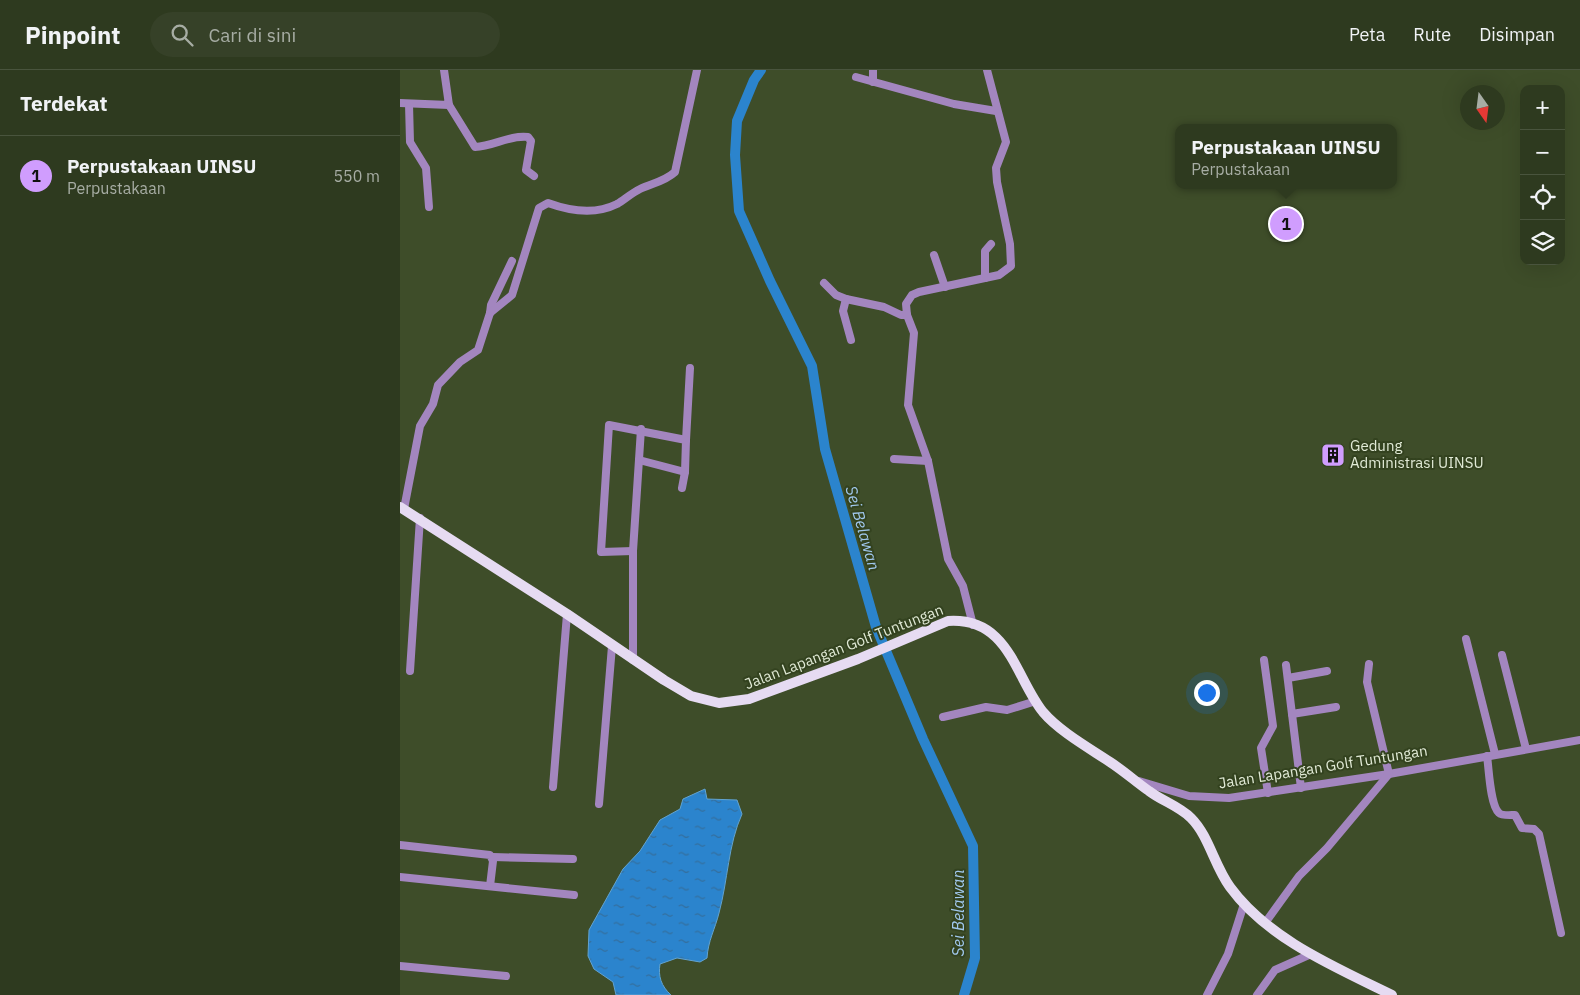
<!DOCTYPE html>
<html lang="id">
<meta charset="utf-8">
<style>
body{margin:0;font-family:"IBM Plex Sans",sans-serif;background:#364128;color:#f1f3f6}
.controls{position:absolute;right:15px;top:15px;display:grid;overflow:hidden;border-radius:10px;box-shadow:0 5px 20px #0002}
.controls button{width:45px;height:45px;display:grid;place-items:center;padding:0;border:0;border-bottom:1px solid #49543d;background:#2e3a1f;color:#f1f3f6;font:25px sans-serif}
.compass{position:absolute;left:1060px;top:15px;width:45px;height:45px;border-radius:50%;background:#2e3a1f;box-shadow:0 5px 20px #0002;rotate:166deg}
.you{position:absolute;left:806px;top:622px;width:18px;height:18px;margin:-12px;border:4px solid #fff;border-radius:50%;background:#1a73e8;box-shadow:0 0 0 8px #1a73e833}
.badge{display:grid;place-items:center;width:32px;height:32px;border-radius:50%;background:#d09dfe;color:#111;font-size:16px;font-weight:700}
.pin{position:absolute;translate:-50% -50%;border:2px solid #fff;box-shadow:0 1px 5px #0006}
.popup{position:absolute;left:775px;top:54px;width:222px;height:65px;box-sizing:border-box;display:grid;place-content:center;border-radius:10px;background:#2e3a1f;filter:drop-shadow(0 1px 4px #0005);font-size:16px;white-space:nowrap;color:#a7ada4}
.popup b{font-size:19px;color:#f1f3f6}
.popup::after{content:'';position:absolute;left:50%;top:100%;margin-left:-10px;border:10px solid transparent;border-top-color:#2e3a1f}
.list{margin:0;padding:0;list-style:none}
h2{display:flex;justify-content:space-between;align-items:center;height:65px;margin:0;padding:0 20px;font-size:21px}
h2 small{font-size:16px;font-weight:400;color:#a7ada4}
.list li{display:grid;grid-template-columns:32px 1fr auto;gap:15px;align-items:center;box-sizing:border-box;height:80px;padding:0 20px;border-top:1px solid #49543d}
.list b{display:block;font-size:19px;white-space:nowrap}
.list p{margin:0;font-size:16px;white-space:nowrap;color:#a7ada4}
.list em{font-size:16px;font-style:normal;color:#a7ada4}
.icon{flex:none;width:28px;height:28px;fill:none;stroke:currentColor;stroke-width:2;stroke-linecap:round;stroke-linejoin:round}
.map{position:relative;flex:none;width:1180px;height:925px;overflow:hidden}
header{display:flex;align-items:center;gap:30px;box-sizing:border-box;height:70px;padding:0 25px;background:#2e3a1f;border-bottom:1px solid #49543d}
header strong{font-size:24px}
nav{display:flex;gap:28px;margin-inline-start:auto;font-size:18px}
.search{width:350px;height:45px;background:#364128;display:flex;align-items:center;gap:12px;box-sizing:border-box;padding:0 18px;border-radius:28px;color:#a7ada4;font-size:19px}
main{display:flex}
aside{flex:1;background:#2e3a1f}
.map>svg:first-child{display:block}
.water{fill:url(#water-ripples);stroke:#62a3d0}
.lines{fill:none;stroke-linecap:round;stroke-linejoin:round}
.river{stroke:#2b84cd;stroke-width:10}
.minor{stroke:#a386bf;stroke-width:8}
.major{stroke:#e6dbf2;stroke-width:10}
.labels{text-anchor:middle;stroke-width:4;stroke-linejoin:round;paint-order:stroke}
.poi-label{font-size:15px;fill:#e1ead6;stroke:#33421f;text-anchor:start}
.street-label{font-size:15px;fill:#e1ead6;stroke:#33421f}
.water-label{font-size:16px;font-style:italic;fill:#a0c7ec;stroke:#33421f}
</style>
<header>
<strong>Pinpoint</strong>
<div class="search"><svg class="icon" aria-label="search" viewBox="0 0 24 24"><circle cx="10" cy="10" r="6"/><path d="M15 15l6 6"/></svg>Cari di sini</div>
<nav><a>Peta</a><a>Rute</a><a>Disimpan</a></nav>
</header>
<main>
<aside>
<h2>Terdekat<small></small></h2>
<ul class="list">
<li><span class="badge">1</span><div><b>Perpustakaan UINSU</b><p>Perpustakaan</p></div><em>550 m</em></li>
</ul>
</aside>
<div class="map">
<svg width="1180" height="925" viewBox="0 0 1180 925">
<defs>
<pattern id="water-ripples" width="26" height="14" patternUnits="userSpaceOnUse" patternTransform="scale(1.25)"><rect width="26" height="14" fill="#2b84cd"/><path d="M2 4q2-2 4 0t4 0M15 11q2-2 4 0t4 0" fill="none" stroke="#346e9c"/></pattern>
</defs>
<rect width="100%" height="100%" fill="#3e4d29"/>
<path class="water" d="M305,719L307,729L337,730L342,744C328,775 328,810 319,843C315,859 308,871 307,888L300,892L277,888L260,894C258,906 261,916 271,925H216L213,912L194,899L188,886L189,860L223,799L240,781L260,750L280,739L283,729Z"/>
<g class="lines">
<path class="river" d="M361,0L354,10L337,51L335,85L339,141L370,211L412,296L425,379L476,557L523,669L573,776L575,888L564,925"/>
<g class="minor">
<path d="M456,7L554,34L596,41"/>
<path d="M473,12V0"/>
<path d="M0,33L49,35L44,0"/>
<path d="M9,34L10,72L26,98L29,137"/>
<path d="M49,35L75,77C94,76 109,65 128,67L131,71L126,100L134,106"/>
<path d="M534,185L545,217"/>
<path d="M585,208V181L591,174"/>
<path d="M424,213L436,225L446,229L484,237L501,245H507"/>
<path d="M446,229L443,241L451,270"/>
<path d="M90,243L91,235L112,191"/>
<path d="M286,370L290,298"/>
<path d="M494,389L528,391"/>
<path d="M239,390L285,402"/>
<path d="M4,439L20,356L33,334L38,315L60,292L78,280L90,243L112,225L139,138L148,133C170,141 195,145 217,134C225,129 232,123 240,119C252,113 264,112 275,102L297,0"/>
<path d="M233,481L201,482L209,355L286,370L285,402L282,418"/>
<path d="M573,555L563,516L548,489L528,391L508,335L514,263L507,245L506,234L512,225L519,222L599,205L611,196L610,174L597,112L596,98L606,72L587,0"/>
<path d="M1066,569L1095,684"/>
<path d="M1102,585L1126,679"/>
<path d="M233,590V481L241,359"/>
<path d="M864,590L873,656L861,678L868,723"/>
<path d="M886,595L901,718"/>
<path d="M10,601L20,448"/>
<path d="M888,608L927,601"/>
<path d="M892,644L936,637"/>
<path d="M543,647L586,637L607,640L636,631"/>
<path d="M1087,686C1089,699 1090,735 1099,743C1102,746 1110,745 1115,745L1122,758L1134,759L1139,764L1161,863"/>
<path d="M739,711L789,726L829,728L989,704L1180,670"/>
<path d="M153,717L167,544"/>
<path d="M199,734L212,576"/>
<path d="M0,775L90,785L93,791L90,816"/>
<path d="M93,787L173,789"/>
<path d="M0,807L174,825"/>
<path d="M865,853L899,806L927,778L989,704L967,612L969,594"/>
<path d="M0,896L106,906"/>
<path d="M807,925L828,884L844,834"/>
<path d="M857,925L875,900L911,884"/>
</g>
<path class="major" d="M0,437L167,544L264,610L291,626L319,633L349,629L458,589L548,551C609,547 615,607 643,642C659,661 689,678 710,692C724,701 736,712 749,721C762,731 779,736 791,748C809,766 814,795 830,817C868,869 935,897 992,925"/>
</g>
<defs>
<g id="building-square" transform="scale(1.25)"><rect x="-9" y="-9" width="18" height="18" rx="4" fill="#d09dfe" stroke="#33421f"/><path d="M-4-6H4V6H1V3H-1V6H-4ZM-2.5-4.3h1.7v1.8h-1.7ZM.8-4.3h1.7v1.8H.8ZM-2.5-1h1.7V.8h-1.7ZM.8-1h1.7V.8H.8Z" fill="#111"/></g>
</defs>
<g fill-rule="evenodd">
<use href="#building-square" x="933" y="385"/>
</g>
<g class="labels">
<g class="poi-label">
<text x="950" y="381">Gedung<tspan x="950" dy="17">Administrasi UINSU</tspan></text>
</g>
<g class="street-label">
<text transform="translate(444 577) rotate(-21)" y="5">Jalan Lapangan Golf Tuntungan</text>
<text transform="translate(923 697) rotate(-9)" y="5">Jalan Lapangan Golf Tuntungan</text>
</g>
<g class="water-label">
<text transform="translate(463 458) rotate(74)" y="6">Sei Belawan</text>
<text transform="translate(558 843) rotate(-90)" y="6">Sei Belawan</text>
</g>
</g>
</svg>
<div class="controls">
<button>+</button>
<button>−</button>
<button><svg class="icon" aria-label="locate" viewBox="0 0 24 24"><circle cx="12" cy="12" r="6"/><path d="M12 2v4M12 18v4M2 12h4M18 12h4"/></svg></button>
<button><svg class="icon" aria-label="layers" viewBox="0 0 24 24"><path d="M12 4l9 5-9 5-9-5zM3 14l9 5 9-5"/></svg></button>
</div>
<svg class="compass" viewBox="-18 -18 36 36"><path d="M0-13l5 13h-10z" fill="#e53935"/><path d="M0 13l5-13h-10z" fill="#a7ada4"/></svg>
<div class="you"></div>
<div class="pin badge" style="left:886px;top:154px">1</div>
<div class="popup"><b>Perpustakaan UINSU</b>Perpustakaan</div>
</div>
</main>
